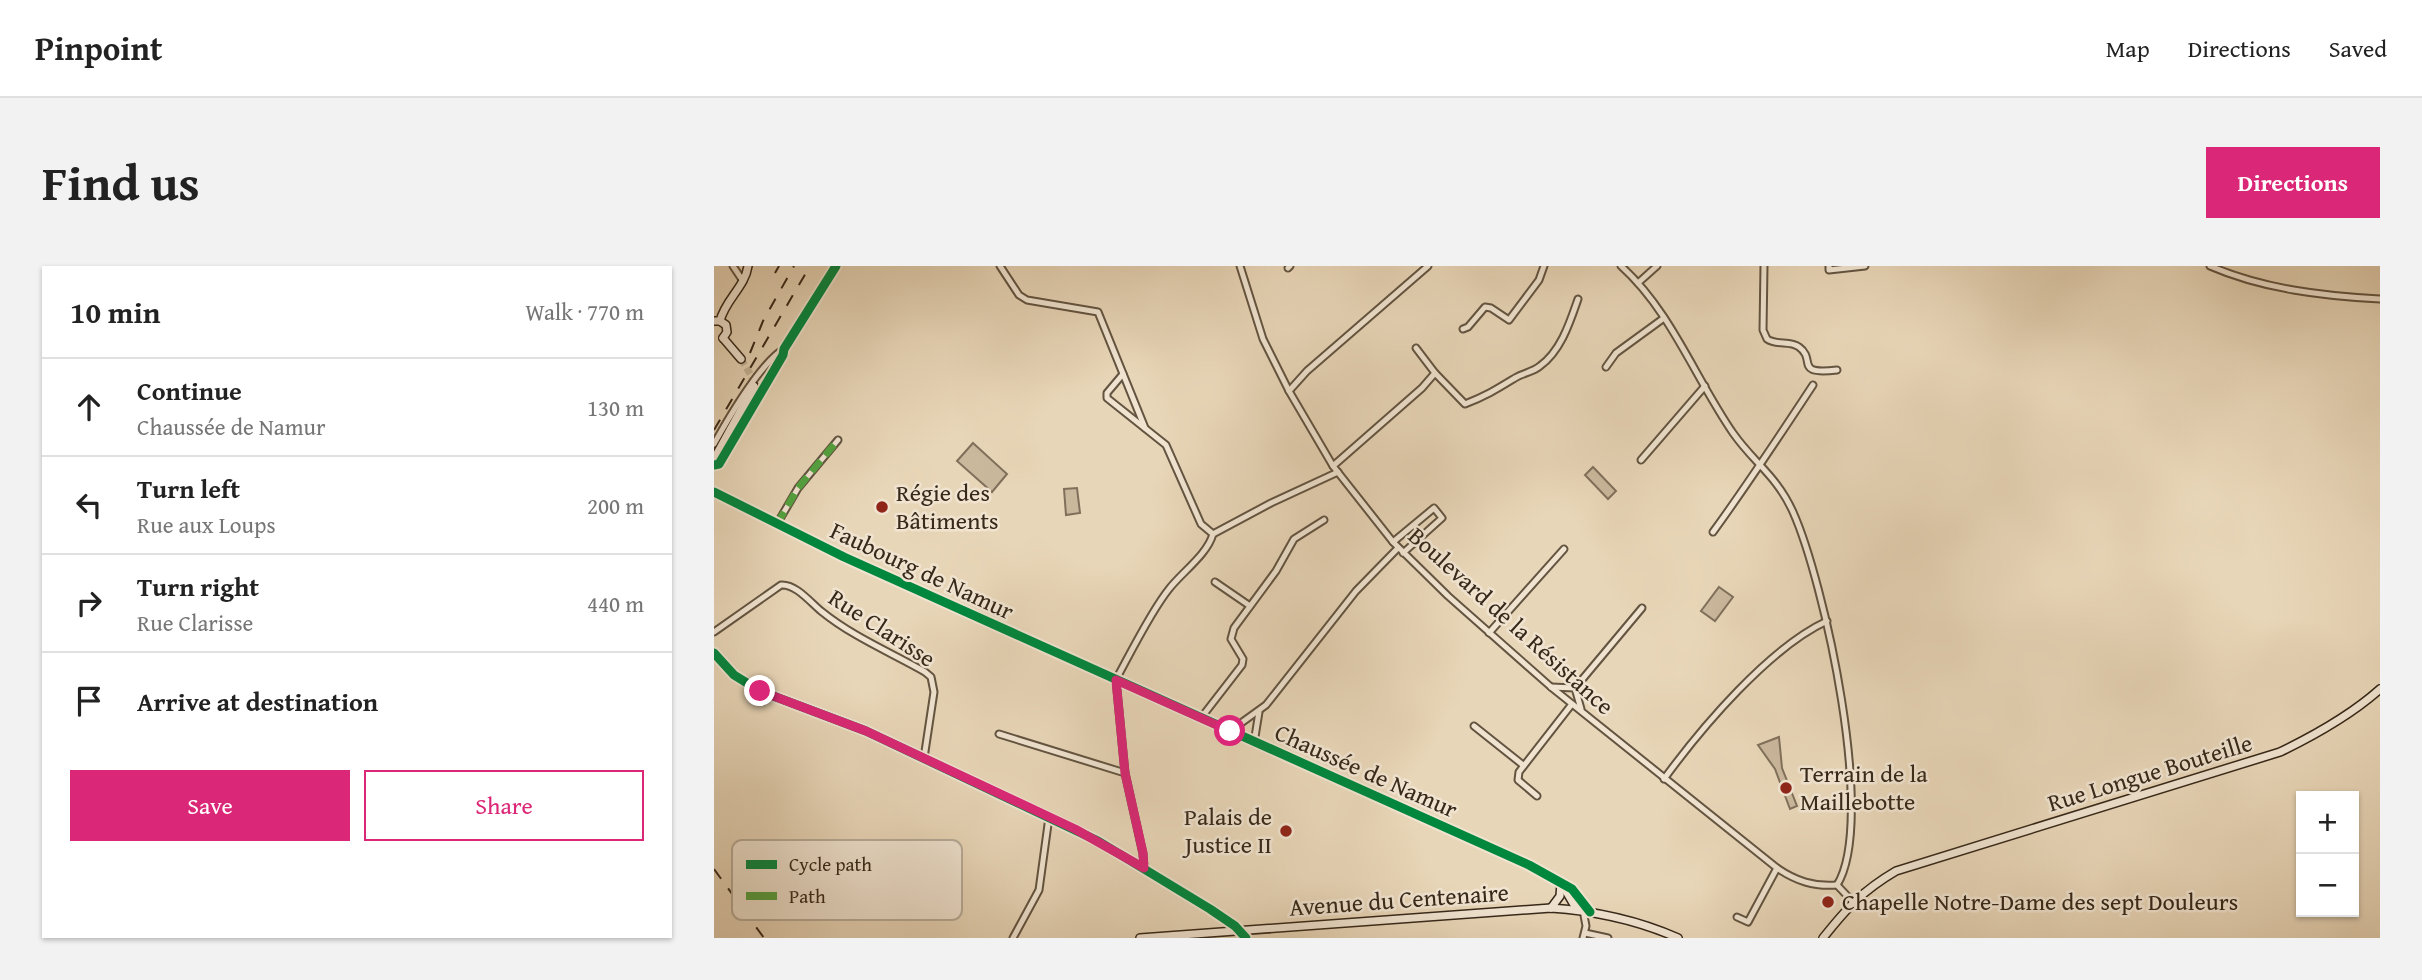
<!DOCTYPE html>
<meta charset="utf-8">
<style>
body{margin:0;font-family:"Gentium Book Plus",serif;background:#f2f2f2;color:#222}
.controls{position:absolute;right:21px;bottom:21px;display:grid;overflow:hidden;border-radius:0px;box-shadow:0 2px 5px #0004}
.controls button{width:63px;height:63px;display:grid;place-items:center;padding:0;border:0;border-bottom:2px solid #e0e0e0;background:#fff;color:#222;font:35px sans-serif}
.stop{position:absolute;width:21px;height:21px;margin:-16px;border:5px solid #db2777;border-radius:50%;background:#fff}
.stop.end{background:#db2777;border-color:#fff;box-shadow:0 2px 7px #0008}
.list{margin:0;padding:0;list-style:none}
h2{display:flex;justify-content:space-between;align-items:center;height:91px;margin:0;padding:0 28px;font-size:30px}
h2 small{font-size:23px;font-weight:400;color:#767676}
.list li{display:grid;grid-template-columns:46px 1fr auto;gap:21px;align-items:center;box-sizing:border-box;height:98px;padding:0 28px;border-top:2px solid #e0e0e0}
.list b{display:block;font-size:26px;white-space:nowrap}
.list p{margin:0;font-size:23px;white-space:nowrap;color:#767676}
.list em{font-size:23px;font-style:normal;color:#767676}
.actions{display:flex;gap:14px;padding:21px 28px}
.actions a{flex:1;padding:16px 0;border:2px solid #db2777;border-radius:0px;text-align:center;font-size:24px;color:#db2777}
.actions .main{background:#db2777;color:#fff}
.icon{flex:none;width:38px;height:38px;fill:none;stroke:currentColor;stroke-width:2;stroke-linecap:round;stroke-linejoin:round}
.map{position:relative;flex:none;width:1666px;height:672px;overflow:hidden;border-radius:0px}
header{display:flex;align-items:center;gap:42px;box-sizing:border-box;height:98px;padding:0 35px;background:#fff;border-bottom:2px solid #e0e0e0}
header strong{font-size:33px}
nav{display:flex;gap:38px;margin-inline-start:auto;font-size:24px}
.intro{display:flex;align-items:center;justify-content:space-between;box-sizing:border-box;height:168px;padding:0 42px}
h1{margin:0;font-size:49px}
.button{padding:18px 32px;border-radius:0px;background:#db2777;color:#fff;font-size:24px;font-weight:700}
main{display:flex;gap:42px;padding:0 42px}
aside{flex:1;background:#fff;border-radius:0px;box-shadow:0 2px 5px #0004}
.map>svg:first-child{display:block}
.green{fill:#cab89d;stroke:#80705b;stroke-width:2}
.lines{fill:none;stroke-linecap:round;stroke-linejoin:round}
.secondary-tunnel{stroke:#c5b398;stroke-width:7;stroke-dasharray:7 3.5;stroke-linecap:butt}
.street-casing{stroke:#635441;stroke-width:9}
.secondary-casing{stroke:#372819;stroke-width:10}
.street{stroke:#f0e4d1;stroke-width:5}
.secondary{stroke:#f0e4d1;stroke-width:7}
.rail{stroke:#372819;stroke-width:2;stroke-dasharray:12 12;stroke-linecap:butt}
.quiet{stroke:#53a340;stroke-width:7;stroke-dasharray:14 7;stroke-linecap:butt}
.cycleway-casing{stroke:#f0e4d1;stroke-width:13}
.cycleway{stroke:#00873e;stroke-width:9}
.route{stroke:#db2777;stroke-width:9}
.poi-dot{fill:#8f2418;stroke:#f0e4d1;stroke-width:2.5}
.labels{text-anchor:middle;stroke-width:5;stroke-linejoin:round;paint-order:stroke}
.poi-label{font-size:24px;fill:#372819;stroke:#f0e4d1;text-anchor:start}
.street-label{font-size:24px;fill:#372819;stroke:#f0e4d1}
.key{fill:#f0e4d1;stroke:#b8ac9a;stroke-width:2}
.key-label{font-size:19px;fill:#372819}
</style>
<header>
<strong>Pinpoint</strong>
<nav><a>Map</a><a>Directions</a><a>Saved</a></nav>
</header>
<div class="intro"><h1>Find us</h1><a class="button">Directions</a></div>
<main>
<aside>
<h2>10 min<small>Walk · 770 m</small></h2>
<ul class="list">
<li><svg class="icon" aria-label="ahead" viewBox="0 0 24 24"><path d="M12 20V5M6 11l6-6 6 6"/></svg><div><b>Continue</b><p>Chaussée de Namur</p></div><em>130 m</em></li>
<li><svg class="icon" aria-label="left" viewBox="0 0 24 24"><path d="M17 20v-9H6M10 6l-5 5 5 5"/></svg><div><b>Turn left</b><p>Rue aux Loups</p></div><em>200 m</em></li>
<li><svg class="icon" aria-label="right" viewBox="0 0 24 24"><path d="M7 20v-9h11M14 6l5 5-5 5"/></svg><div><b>Turn right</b><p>Rue Clarisse</p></div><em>440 m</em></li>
<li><svg class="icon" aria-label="arrive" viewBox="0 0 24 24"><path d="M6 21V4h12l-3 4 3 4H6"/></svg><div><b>Arrive at destination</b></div></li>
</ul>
<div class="actions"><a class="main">Save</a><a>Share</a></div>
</aside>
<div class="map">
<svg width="1666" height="672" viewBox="0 0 1666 672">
<rect width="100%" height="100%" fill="#e8d6b8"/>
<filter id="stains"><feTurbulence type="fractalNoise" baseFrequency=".00286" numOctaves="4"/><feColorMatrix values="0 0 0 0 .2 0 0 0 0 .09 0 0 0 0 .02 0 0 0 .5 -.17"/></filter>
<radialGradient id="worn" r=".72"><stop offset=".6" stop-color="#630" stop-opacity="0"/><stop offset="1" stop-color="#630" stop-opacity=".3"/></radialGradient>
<g class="green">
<path d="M259,177L293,208L278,226L243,195Z"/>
<path d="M879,201L902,225L894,233L871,209Z"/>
<path d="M363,222L366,247L352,249L350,223Z"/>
<path d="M1005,321L1019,331L1001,355L987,345Z"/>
<path d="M1065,471L1068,502L1083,540L1076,543L1061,503L1044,479Z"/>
</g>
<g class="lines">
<path class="secondary-tunnel" d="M27,93L38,111L40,119"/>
<g class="street-casing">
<g id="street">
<path d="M19,0L29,15"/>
<path d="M286,0L305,29L313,34L384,46L431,162"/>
<path d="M526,0L549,73L575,125L619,200L679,276L734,330L837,421L1063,602C1082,615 1100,621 1123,619"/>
<path d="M907,0C957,45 981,112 1019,167C1040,197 1063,210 1079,246C1110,315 1163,555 1123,619"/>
<path d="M1050,0L1049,64L1053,73C1063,80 1076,74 1085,81C1103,94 1079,109 1123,104"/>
<path d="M1115,0V4L1151,0"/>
<path d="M1496,0C1549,23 1609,30 1666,33"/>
<path d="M574,2L576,0"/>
<path d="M924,17L943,0"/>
<path d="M749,63L754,61L771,41L777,42L795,54L825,14L830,0"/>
<path d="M892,101L902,87L950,52"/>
<path d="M721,107L751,138C772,130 783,123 801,112C809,107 819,106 826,100C847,85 856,56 864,33"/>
<path d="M409,108L393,127V132L452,179L487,258L499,268"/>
<path d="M575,125L593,105L714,0"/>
<path d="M0,178C14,153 46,97 70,83"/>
<path d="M927,194L991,120"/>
<path d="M0,199L5,198L69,89L70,83L122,0"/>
<path d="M619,200L708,122L721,107L702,82"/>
<path d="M63,258L84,222L124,174"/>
<path d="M999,266C1034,218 1066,169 1099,119"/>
<path d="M679,276L720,242L728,252L689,287"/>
<path d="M501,316L536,340"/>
<path d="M0,366L67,319C82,318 96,336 107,345C139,371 176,386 211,406L217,411L220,426L210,492"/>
<path d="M775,367L850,283"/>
<path d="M0,387L20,409L46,425L152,465L384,575L496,643L521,660L532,672"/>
<path d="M837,421L861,422L867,443"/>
<path d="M861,422L928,342"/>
<path d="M487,452L528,399L529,393L517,373L520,362L562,305L580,273L610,254"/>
<path d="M760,460L809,499"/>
<path d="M516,465L552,439L642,325L684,282"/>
<path d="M285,468L411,507"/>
<path d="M540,477L545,446"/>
<path d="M950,513C988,461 1055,382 1113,355"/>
<path d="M823,530L804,514L805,506L858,438"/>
<path d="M430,602L429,588L411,507L402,414L405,408C418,384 438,344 455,323C468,306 493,289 499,268L557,237L624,206"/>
<path d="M1123,619L1138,635"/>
<path d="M869,644L872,660L869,672"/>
<path d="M1023,651L1034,656L1063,602"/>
<path d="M871,667L894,672"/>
<path d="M299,672L325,624L335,551"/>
</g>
</g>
<g class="secondary-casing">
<g id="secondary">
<path d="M0,55H6L12,59L13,66L9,72"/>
<path d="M6,55C11,34 31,21 34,0"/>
<path d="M9,72L27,93"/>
<path d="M0,193L40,120"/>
<path d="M0,226L130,291L815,599L858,623L876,646"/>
<path d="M849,620L863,644"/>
<path d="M837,642L846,630L847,617"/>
<path d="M426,672L837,642C882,645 923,654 964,672"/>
<path d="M1109,672C1133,642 1148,625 1182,605L1566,486C1601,469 1637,449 1666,423"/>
</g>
</g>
<use href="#street" class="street"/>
<use href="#secondary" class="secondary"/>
<g class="rail">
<path d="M61,7L65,0"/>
<path d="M36,87L49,55L80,0"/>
<path d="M0,164L96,0"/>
<path d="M0,603L50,672"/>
</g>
<path class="quiet" d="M63,258L84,222L124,174"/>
<g class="cycleway-casing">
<g id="cycleway">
<path d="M0,199L5,198L69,89L70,83L122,0"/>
<path d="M0,226L130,291L815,599L858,623L876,646"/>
<path d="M0,387L20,409L46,425L152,465L384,575L496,643L521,660L532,672"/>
</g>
</g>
<use href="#cycleway" class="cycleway"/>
</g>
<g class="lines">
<path class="route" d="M46,425L152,465L361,563L430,602L429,587L411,507L402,414L516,465"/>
</g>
<g class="poi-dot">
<circle cx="168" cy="241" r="7"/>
<circle cx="1072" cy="522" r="7"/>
<circle cx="572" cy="565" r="7"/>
<circle cx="1114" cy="636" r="7"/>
</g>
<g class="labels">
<g class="poi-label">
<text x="182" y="235">Régie des<tspan x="182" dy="28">Bâtiments</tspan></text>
<text x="1086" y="516">Terrain de la<tspan x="1086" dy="28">Maillebotte</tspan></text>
<text x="558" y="559" text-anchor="end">Palais de<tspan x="558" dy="28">Justice II</tspan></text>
<text x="1128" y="644">Chapelle Notre-Dame des sept Douleurs</text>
</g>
<g class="street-label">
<text transform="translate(208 305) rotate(25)" y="8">Faubourg de Namur</text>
<text transform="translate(797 355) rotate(42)" y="8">Boulevard de la Résistance</text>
<text transform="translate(168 362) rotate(33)" y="8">Rue Clarisse</text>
<text transform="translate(652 505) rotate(24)" y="8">Chaussée de Namur</text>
<text transform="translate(1436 507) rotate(-17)" y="8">Rue Longue Bouteille</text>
<text transform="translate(685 634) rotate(-4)" y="8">Avenue du Centenaire</text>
</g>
</g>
<rect x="18" y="574" width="230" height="80" rx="10" class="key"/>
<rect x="32" y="594" width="31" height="9" fill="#00873e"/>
<rect x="32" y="626" width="31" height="8" fill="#53a340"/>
<g class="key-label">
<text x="75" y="605">Cycle path</text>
<text x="75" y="637">Path</text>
</g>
<rect width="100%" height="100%" filter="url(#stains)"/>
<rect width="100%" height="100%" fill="url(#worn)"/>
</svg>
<div class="controls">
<button>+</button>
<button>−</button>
</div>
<div class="stop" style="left:516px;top:465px"></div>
<div class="stop end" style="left:46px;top:425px"></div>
</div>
</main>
